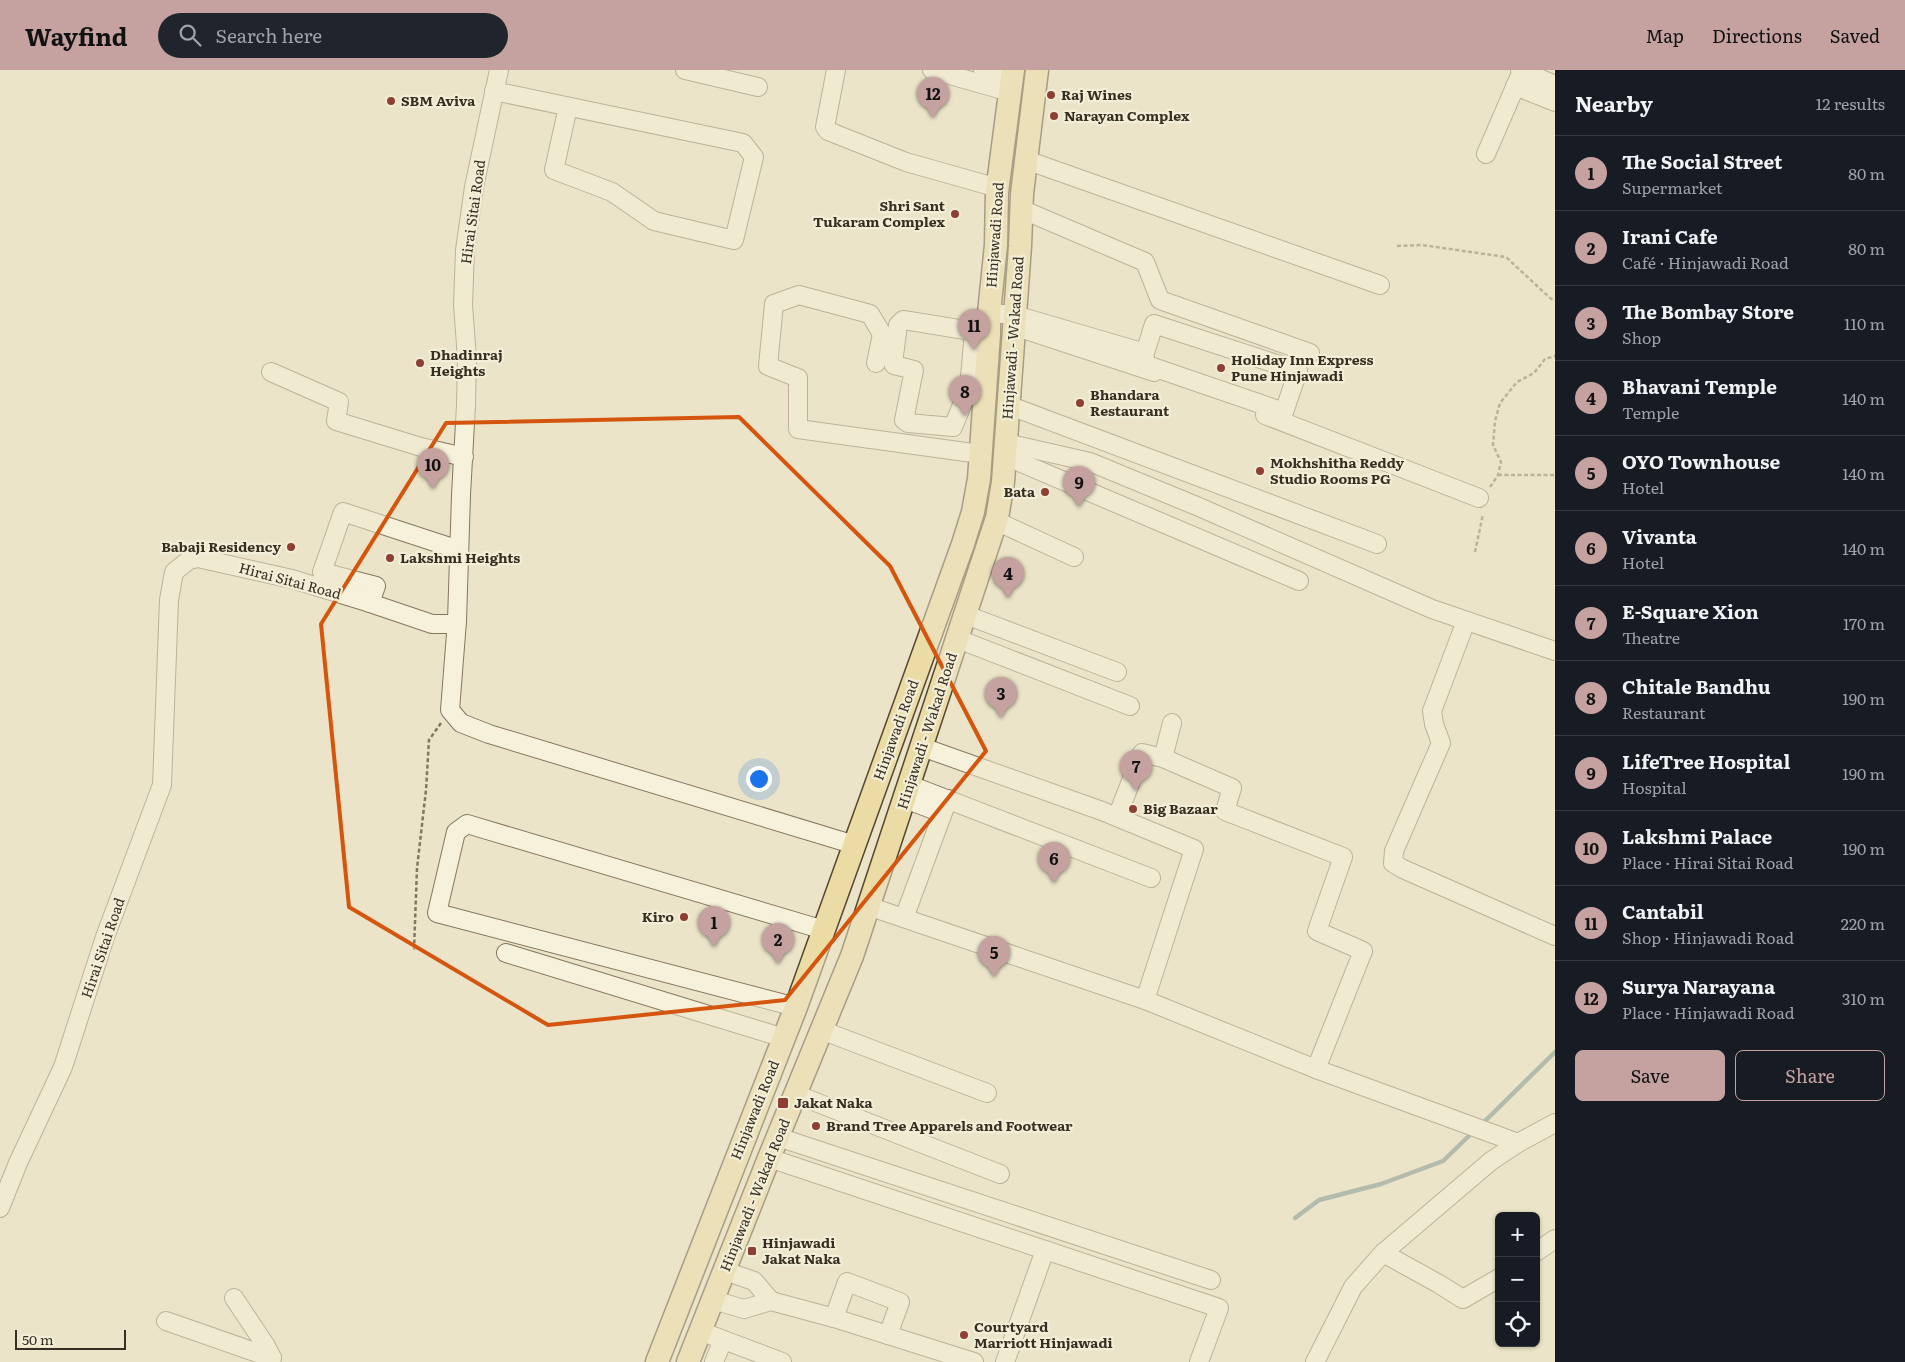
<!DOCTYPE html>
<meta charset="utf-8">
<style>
body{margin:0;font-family:Literata,serif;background:#20242c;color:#f1f3f6}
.controls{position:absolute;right:15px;bottom:15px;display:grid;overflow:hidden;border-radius:8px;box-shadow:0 1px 4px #0004}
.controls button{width:45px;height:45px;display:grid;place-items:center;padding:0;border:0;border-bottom:1px solid #363941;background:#171b24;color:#f1f3f6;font:25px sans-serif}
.scale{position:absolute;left:15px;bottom:12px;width:111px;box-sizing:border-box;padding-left:5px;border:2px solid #372e21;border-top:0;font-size:14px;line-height:18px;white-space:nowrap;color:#372e21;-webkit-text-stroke:4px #f3eed7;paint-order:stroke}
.you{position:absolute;left:758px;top:708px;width:18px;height:18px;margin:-12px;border:4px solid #fff;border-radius:50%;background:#1a73e8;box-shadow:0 0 0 8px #1a73e833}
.badge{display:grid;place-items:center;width:32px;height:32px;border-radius:50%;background:#c5a29f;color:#111;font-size:16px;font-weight:700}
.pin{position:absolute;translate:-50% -41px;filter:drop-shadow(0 1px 2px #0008)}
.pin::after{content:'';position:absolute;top:26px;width:18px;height:15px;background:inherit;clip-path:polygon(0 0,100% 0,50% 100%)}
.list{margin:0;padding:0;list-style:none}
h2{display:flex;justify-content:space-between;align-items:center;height:65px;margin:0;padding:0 20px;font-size:21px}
h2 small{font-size:16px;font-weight:400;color:#9ea1a6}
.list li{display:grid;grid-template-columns:32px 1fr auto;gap:15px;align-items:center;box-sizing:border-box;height:75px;padding:0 20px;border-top:1px solid #363941}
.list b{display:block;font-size:19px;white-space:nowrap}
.list p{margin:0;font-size:16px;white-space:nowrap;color:#9ea1a6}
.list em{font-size:16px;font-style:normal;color:#9ea1a6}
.actions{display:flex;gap:10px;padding:15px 20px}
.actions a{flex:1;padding:11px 0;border:1px solid #c5a29f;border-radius:8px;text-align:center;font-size:18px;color:#c5a29f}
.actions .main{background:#c5a29f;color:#111}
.icon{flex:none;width:28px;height:28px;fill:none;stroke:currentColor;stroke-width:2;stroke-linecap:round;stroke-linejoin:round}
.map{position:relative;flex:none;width:1555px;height:1292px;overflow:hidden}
header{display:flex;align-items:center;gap:30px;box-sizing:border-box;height:70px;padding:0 25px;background:#c5a29f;color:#111}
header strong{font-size:24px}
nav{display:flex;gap:28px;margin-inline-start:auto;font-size:18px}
.search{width:350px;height:45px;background:#20242c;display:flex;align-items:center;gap:12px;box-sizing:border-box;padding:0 18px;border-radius:28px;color:#9ea1a6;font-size:19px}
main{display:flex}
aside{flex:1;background:#171b24}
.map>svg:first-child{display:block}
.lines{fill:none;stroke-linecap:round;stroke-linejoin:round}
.stream{stroke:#708d89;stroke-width:4.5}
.minor-casing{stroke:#85775f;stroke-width:20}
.major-casing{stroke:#544632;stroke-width:25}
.path{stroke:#85775f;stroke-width:2.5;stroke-dasharray:4 2.5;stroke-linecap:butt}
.minor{stroke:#f6f1db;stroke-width:18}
.major{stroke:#eadca4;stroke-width:22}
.marked{fill:none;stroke:#d6550e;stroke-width:4;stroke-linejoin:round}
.poi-dot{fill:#8f3e34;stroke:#f3eed7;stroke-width:2}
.labels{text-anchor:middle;stroke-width:4.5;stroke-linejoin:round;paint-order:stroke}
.poi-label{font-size:14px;font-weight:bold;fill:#372e21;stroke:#f3eed7;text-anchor:start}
.street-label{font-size:14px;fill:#372e21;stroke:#f3eed7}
</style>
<header>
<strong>Wayfind</strong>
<div class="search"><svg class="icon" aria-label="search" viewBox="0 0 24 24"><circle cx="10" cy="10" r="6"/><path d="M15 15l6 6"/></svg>Search here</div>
<nav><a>Map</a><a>Directions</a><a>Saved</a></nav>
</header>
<main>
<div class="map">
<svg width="1555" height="1292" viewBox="0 0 1555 1292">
<rect width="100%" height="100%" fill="#ebe4c8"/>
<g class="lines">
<g class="stream">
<path d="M1481,1055L1555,982"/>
<path d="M1295,1148L1319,1130L1381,1114L1443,1091L1473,1062"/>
</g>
<g class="minor-casing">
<g id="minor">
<path d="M685,0L758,17"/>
<path d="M836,0L825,57L828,61L906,92L998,118"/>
<path d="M932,0L1010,22"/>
<path d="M983,0L1012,7"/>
<path d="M1520,0L1555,15"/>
<path d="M1515,16L1555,32"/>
<path d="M494,21L743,73L754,87L734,170L654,151L612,122L554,100L568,37"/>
<path d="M1486,84L1522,1"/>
<path d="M1026,90L1380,215"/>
<path d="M1021,139L1145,192L1160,230L1310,283"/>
<path d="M989,243L1015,245L1145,283L1154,254L1298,301L1284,342L1144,294L1145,283"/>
<path d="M1017,257L1154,302"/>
<path d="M974,262L969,318L953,357L908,353L904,350L914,300L894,295L893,293L898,255L903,250L910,251L989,264"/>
<path d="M876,293L882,264L870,244L799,225L774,234L768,296L798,308V359L980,384"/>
<path d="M271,302L339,332L336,351L421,377L464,387"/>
<path d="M1008,335L1377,474"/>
<path d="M1265,345L1479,428"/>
<path d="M1006,373L1090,392L1199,437L1432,539L1555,581"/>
<path d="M1005,386L1299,511"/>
<path d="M996,451L1074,487"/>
<path d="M370,533L376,516L322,502L343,442L459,480"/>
<path d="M966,545L1117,602"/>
<path d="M457,551L450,640L461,653L489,664L855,775"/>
<path d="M1466,551L1432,641L1434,654L1441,673L1394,781L1393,793L1403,799L1555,866"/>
<path d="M958,569L1130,636"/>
<path d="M1172,653L1163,688L1232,718L1225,741L1343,787L1317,861L1363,881L1316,999"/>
<path d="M922,677L1102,741L1194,779L1145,930"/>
<path d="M910,715L1151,808"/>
<path d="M905,729L942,743"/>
<path d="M1117,747L1142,683L1163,688"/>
<path d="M868,836L1145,930L1316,999L1518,1073"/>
<path d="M904,848L948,729"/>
<path d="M506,883L784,968"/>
<path d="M796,937L437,843L456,762L467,754L824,860"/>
<path d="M821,960L987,1023"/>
<path d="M795,1024L1000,1104"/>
<path d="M778,1067L1211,1210"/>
<path d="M769,1088L1219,1238L1199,1292"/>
<path d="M0,1138L18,1093L63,997L105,867L162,715L169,530L174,502L189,490L198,488L292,509L370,533L432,554H451L457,551L461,425L466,335L467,288L463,235L465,180L474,117L499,0"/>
<path d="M1536,1182L1555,1169"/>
<path d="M1383,1183L1491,1091L1518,1073L1555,1053"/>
<path d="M725,1201L754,1211L771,1231"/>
<path d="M234,1228L266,1276L272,1288"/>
<path d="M713,1230L744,1239L771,1231L834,1248L974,1292"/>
<path d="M834,1248L847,1212L900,1232L888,1265"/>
<path d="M166,1251L272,1288"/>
<path d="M700,1261L782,1292"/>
<path d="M714,1292L723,1270"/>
<path d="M1005,1292L1045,1180"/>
<path d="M1315,1292L1353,1217L1383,1183L1439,1214L1463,1229L1499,1208"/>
</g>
</g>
<g class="major-casing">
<g id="major">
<path d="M657,1292L796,937L963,474L973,442L979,409L989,264V243L996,175L997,122L1013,0"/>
<path d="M688,1292L769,1088L852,886L997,448L1003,412L1020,176L1022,124L1037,0"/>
</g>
</g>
<g class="path">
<path d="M1397,176L1422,175L1506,187L1550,228L1555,231"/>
<path d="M1498,405H1555"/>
<path d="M1490,417L1498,405L1501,392L1493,375L1495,351L1500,333L1517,312L1534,303L1545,289L1555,286"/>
<path d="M1475,482L1483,444"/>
<path d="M414,880L417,798L426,720L429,670L441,653"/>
</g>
<use href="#minor" class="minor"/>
<use href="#major" class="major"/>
</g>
<path d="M0 0H1555V1292H0ZM739,347L890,496L986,681L785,930L548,955L349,837L321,554L446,353Z" fill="#ebe4c8" fill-opacity=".55" fill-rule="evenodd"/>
<path class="marked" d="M739,347L890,496L986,681L785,930L548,955L349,837L321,554L446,353Z"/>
<g class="poi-dot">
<circle cx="1051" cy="25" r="5"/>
<circle cx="391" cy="31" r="5"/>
<circle cx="1054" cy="46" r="5"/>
<circle cx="955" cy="144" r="5"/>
<circle cx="420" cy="293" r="5"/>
<circle cx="1221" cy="298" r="5"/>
<circle cx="1080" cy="333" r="5"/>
<circle cx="1260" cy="401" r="5"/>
<circle cx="1045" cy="422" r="5"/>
<circle cx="291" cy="477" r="5"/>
<circle cx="390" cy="488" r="5"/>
<circle cx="1133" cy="739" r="5"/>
<circle cx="684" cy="847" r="5"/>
<rect x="777" y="1027" width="12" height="12" rx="2.5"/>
<circle cx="816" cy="1056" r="5"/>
<rect x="747" y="1176" width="10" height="10" rx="2.5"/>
<circle cx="964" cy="1265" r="5"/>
</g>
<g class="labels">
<g class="poi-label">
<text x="1061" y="30">Raj Wines</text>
<text x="401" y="36">SBM Aviva</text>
<text x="1064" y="51">Narayan Complex</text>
<text x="945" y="141" text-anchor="end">Shri Sant<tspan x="945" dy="16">Tukaram Complex</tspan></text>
<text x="430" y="290">Dhadinraj<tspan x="430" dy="16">Heights</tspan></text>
<text x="1231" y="295">Holiday Inn Express<tspan x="1231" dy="16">Pune Hinjawadi</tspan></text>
<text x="1090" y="330">Bhandara<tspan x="1090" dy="16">Restaurant</tspan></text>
<text x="1270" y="398">Mokhshitha Reddy<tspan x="1270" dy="16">Studio Rooms PG</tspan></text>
<text x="1035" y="427" text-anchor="end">Bata</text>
<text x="281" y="482" text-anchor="end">Babaji Residency</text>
<text x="400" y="493">Lakshmi Heights</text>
<text x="1143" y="744">Big Bazaar</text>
<text x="674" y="852" text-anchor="end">Kiro</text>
<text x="794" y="1038">Jakat Naka</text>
<text x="826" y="1061">Brand Tree Apparels and Footwear</text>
<text x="762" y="1178">Hinjawadi<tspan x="762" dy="16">Jakat Naka</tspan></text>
<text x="974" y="1262">Courtyard<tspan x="974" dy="16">Marriott Hinjawadi</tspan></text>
</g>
<g class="street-label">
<text transform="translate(473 142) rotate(-82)" y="5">Hirai Sitai Road</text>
<text transform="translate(995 165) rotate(-86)" y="5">Hinjawadi Road</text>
<text transform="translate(1013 268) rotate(-86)" y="5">Hinjawadi - Wakad Road</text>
<text transform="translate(290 511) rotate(15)" y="5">Hirai Sitai Road</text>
<text transform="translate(896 660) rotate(-70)" y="5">Hinjawadi Road</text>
<text transform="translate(927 661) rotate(-72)" y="5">Hinjawadi - Wakad Road</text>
<text transform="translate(103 878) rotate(-71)" y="5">Hirai Sitai Road</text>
<text transform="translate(755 1040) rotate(-68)" y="5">Hinjawadi Road</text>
<text transform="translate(755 1125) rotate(-68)" y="5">Hinjawadi - Wakad Road</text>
</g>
</g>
</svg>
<div class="controls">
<button>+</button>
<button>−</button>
<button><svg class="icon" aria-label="locate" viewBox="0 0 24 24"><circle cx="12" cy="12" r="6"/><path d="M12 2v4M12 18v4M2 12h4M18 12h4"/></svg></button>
</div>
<div class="scale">50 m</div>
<div class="you"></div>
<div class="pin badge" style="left:714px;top:877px">1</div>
<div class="pin badge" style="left:778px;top:894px">2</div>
<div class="pin badge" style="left:1001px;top:648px">3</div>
<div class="pin badge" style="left:1008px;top:528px">4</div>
<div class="pin badge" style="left:994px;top:907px">5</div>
<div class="pin badge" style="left:1054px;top:813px">6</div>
<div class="pin badge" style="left:1136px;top:721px">7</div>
<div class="pin badge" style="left:965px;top:346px">8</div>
<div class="pin badge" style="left:1079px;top:437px">9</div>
<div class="pin badge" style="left:433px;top:419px">10</div>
<div class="pin badge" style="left:974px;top:280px">11</div>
<div class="pin badge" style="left:933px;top:48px">12</div>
</div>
<aside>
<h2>Nearby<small>12 results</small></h2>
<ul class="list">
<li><span class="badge">1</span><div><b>The Social Street</b><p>Supermarket</p></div><em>80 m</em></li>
<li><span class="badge">2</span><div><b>Irani Cafe</b><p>Café · Hinjawadi Road</p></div><em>80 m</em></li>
<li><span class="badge">3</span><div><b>The Bombay Store</b><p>Shop</p></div><em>110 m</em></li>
<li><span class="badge">4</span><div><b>Bhavani Temple</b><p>Temple</p></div><em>140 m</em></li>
<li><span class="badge">5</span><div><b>OYO Townhouse</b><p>Hotel</p></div><em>140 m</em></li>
<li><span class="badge">6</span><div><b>Vivanta</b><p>Hotel</p></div><em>140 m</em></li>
<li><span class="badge">7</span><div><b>E-Square Xion</b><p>Theatre</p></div><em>170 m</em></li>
<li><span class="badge">8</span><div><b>Chitale Bandhu</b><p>Restaurant</p></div><em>190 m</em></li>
<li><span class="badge">9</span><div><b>LifeTree Hospital</b><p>Hospital</p></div><em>190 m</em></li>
<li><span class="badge">10</span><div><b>Lakshmi Palace</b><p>Place · Hirai Sitai Road</p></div><em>190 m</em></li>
<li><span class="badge">11</span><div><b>Cantabil</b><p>Shop · Hinjawadi Road</p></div><em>220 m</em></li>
<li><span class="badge">12</span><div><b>Surya Narayana</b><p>Place · Hinjawadi Road</p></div><em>310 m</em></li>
</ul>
<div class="actions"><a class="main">Save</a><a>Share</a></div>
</aside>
</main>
